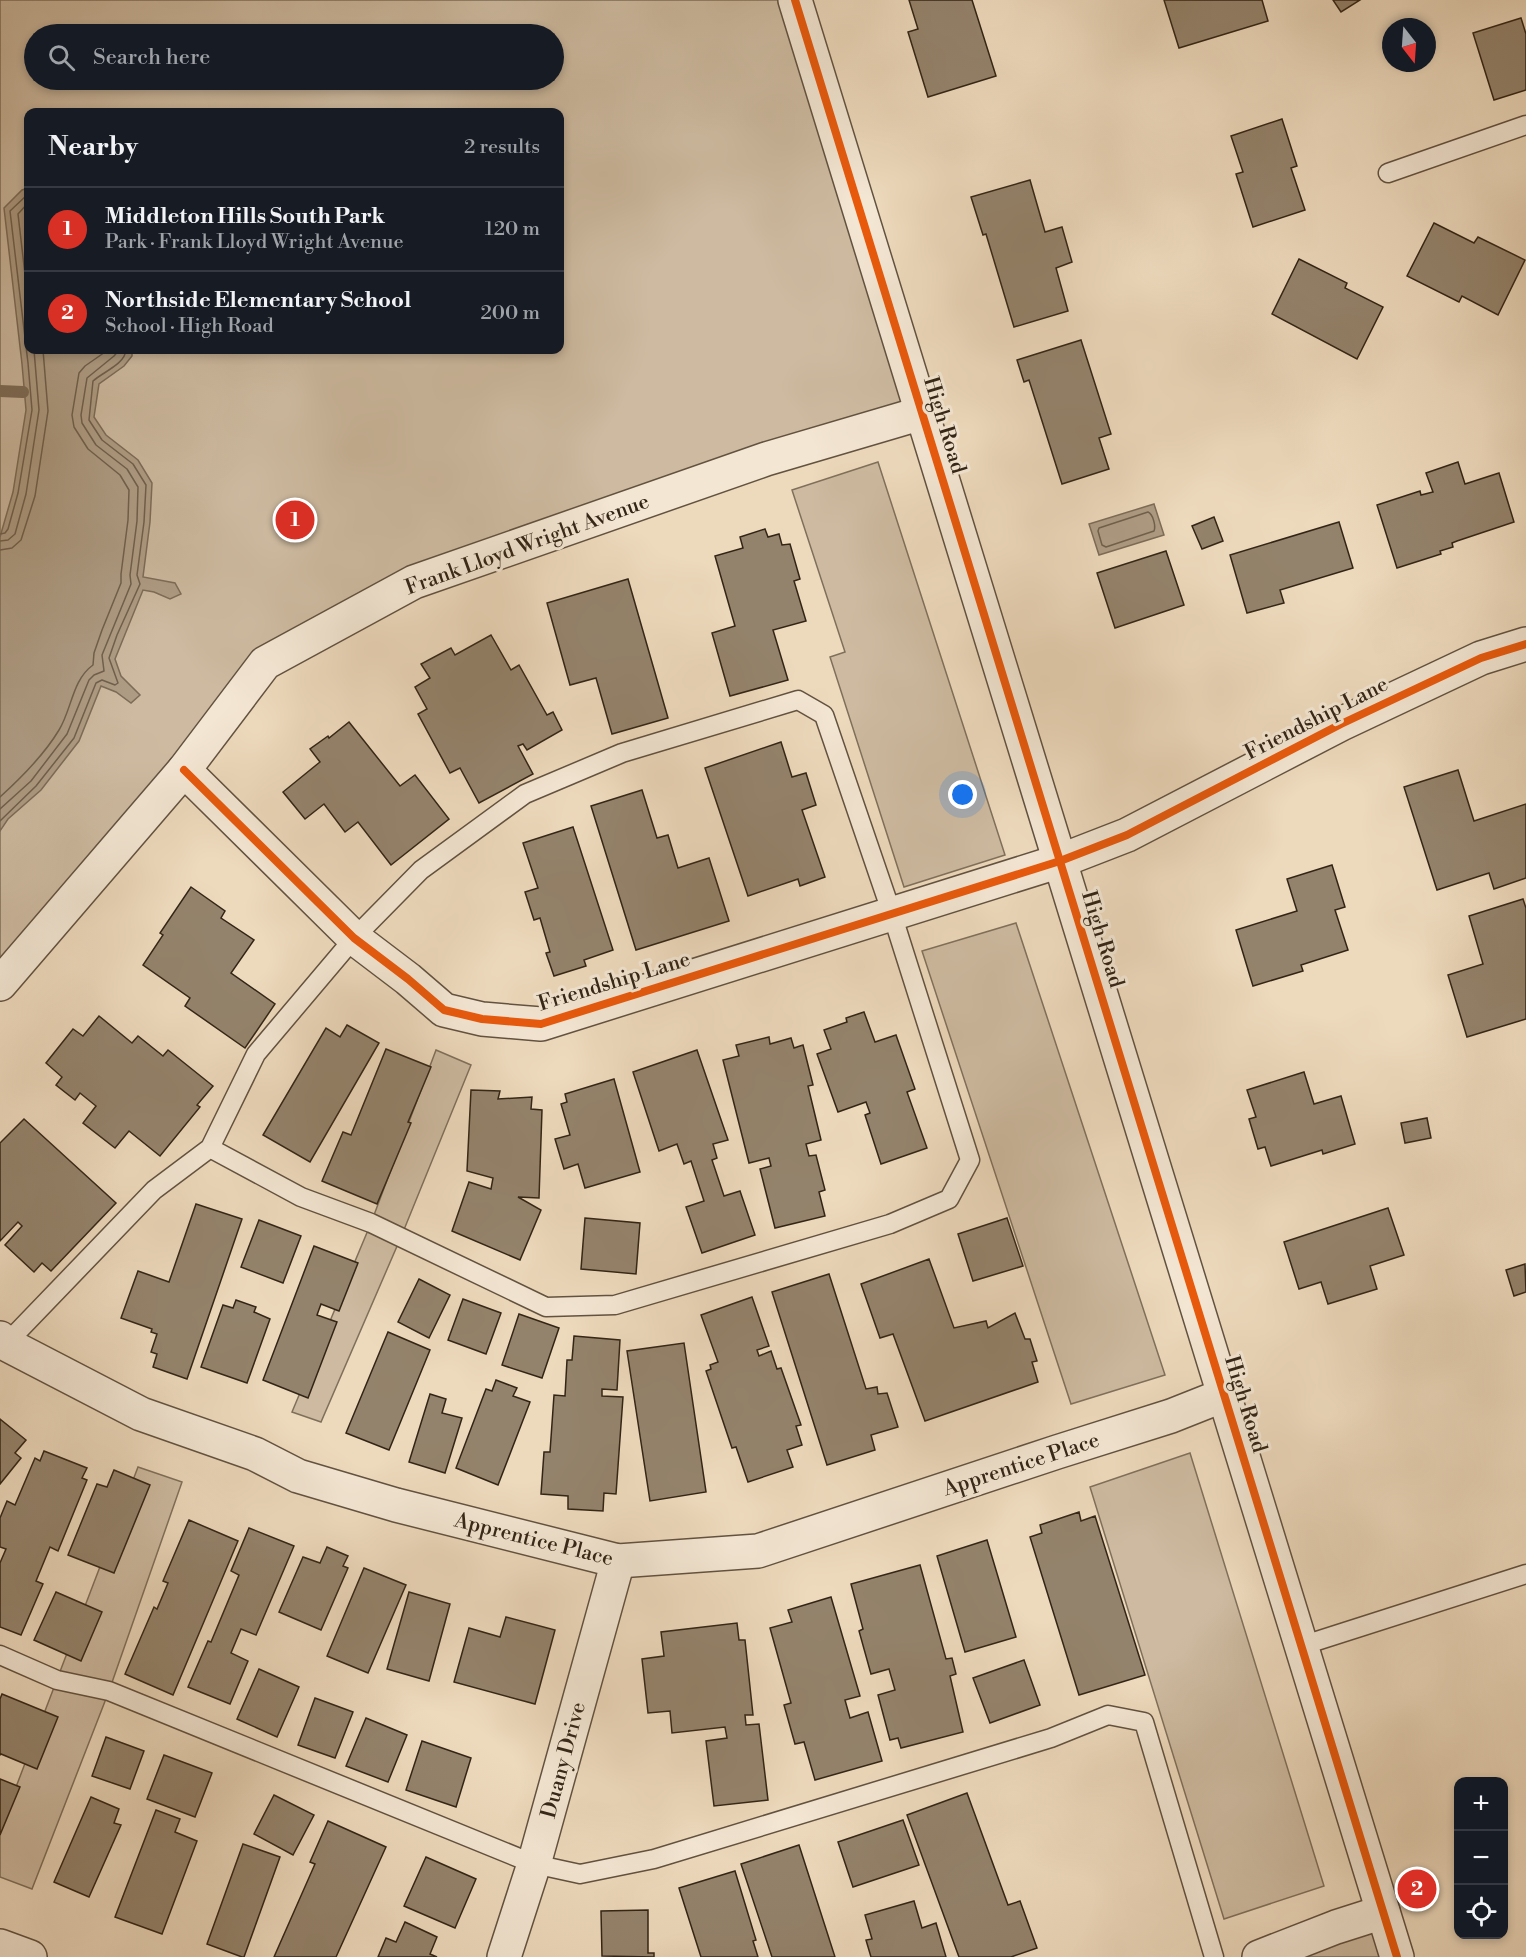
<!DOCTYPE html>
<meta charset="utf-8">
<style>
body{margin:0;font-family:"Libre Bodoni",serif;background:#242831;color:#f1f3f6}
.controls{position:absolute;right:18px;bottom:18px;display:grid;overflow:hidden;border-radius:12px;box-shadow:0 3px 9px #0003}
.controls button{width:54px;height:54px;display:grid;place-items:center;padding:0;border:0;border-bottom:2px solid #363941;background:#171b24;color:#f1f3f6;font:30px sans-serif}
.compass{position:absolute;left:1382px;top:18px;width:54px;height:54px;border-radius:50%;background:#171b24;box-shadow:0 3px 9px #0003;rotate:163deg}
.you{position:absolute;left:963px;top:795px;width:21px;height:21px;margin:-15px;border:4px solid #fff;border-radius:50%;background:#1a73e8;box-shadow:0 0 0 9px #1a73e833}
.badge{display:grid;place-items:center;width:39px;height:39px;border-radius:50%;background:#d93025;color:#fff;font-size:20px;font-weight:700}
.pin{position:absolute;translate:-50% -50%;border:3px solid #fff;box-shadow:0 2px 6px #0006}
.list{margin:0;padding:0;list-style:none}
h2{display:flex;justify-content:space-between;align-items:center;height:78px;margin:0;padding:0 24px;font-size:26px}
h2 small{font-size:20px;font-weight:400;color:#9ea1a6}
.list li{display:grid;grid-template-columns:39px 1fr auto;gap:18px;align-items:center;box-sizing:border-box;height:84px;padding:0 24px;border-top:2px solid #363941}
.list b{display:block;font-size:22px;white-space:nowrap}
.list p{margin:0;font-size:20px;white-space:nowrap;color:#9ea1a6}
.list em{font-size:20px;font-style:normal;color:#9ea1a6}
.icon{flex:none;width:33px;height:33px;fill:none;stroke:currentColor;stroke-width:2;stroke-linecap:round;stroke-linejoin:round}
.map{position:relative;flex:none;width:1526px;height:1957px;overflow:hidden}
.search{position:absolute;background:#171b24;box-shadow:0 3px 9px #0003;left:24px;top:24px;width:540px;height:66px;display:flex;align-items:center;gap:15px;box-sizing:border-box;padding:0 21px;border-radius:33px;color:#9ea1a6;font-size:22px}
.panel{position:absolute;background:#171b24;box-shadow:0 3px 9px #0003;left:24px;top:108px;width:540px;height:246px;border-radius:12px}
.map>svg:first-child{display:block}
.green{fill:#cdbaa0;stroke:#80705b;stroke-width:1.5;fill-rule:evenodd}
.water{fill:#ae9c84;stroke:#7d6c58;stroke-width:1.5}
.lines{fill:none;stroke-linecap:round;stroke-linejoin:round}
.shore{stroke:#70604d;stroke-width:1.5}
.stream{stroke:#7d6c58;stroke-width:12}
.building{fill:#94836c;stroke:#332516;stroke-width:1.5}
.service-casing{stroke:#625240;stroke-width:21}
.minor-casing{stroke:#625240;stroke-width:36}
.tertiary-casing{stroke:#625240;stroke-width:36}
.service{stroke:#f3e6d3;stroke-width:18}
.minor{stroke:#f3e6d3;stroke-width:33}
.tertiary{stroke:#f3e6d3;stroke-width:33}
.cycleway-casing{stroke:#f3e6d3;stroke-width:11}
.cycleway{stroke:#e8590c;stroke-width:8}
.labels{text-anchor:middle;stroke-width:6;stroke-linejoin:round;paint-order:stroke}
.street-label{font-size:21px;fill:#332516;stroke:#f3e6d3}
</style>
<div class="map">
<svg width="1526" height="1957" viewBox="0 0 1526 1957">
<rect width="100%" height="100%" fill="#edd9bc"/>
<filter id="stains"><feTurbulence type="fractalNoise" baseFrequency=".00333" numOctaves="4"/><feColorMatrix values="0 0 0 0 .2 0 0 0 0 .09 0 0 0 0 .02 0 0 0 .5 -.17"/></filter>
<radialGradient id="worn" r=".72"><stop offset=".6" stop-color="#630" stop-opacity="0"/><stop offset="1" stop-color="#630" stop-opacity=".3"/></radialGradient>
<g class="green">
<path d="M0,0H795L922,413L414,582L265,663L0,984ZM34,34H554V80H34ZM28,112H560V350H28Z"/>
<path d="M878,462L1005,855L904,887L830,657L845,652L792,490Z"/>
<path d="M1016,923L1165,1375L1071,1404L922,951Z"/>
<path d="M436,1050L471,1065L401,1237L321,1422L292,1412L371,1223Z"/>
<path d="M1190,1453L1324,1886L1224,1919L1090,1487Z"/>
<path d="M138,1467L182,1482L109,1691L32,1889L0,1877V1829Z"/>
<path d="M1383,1912L1397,1957H1259Z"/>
</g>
<g class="water">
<path d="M28,188V350H132V356L124,366L99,384L94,417L106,435L138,460L152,483L150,522L143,577L175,583L181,594L170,599L154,592L143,590L115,659L121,676L140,695L131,703L116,692L101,686L79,741L41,790L8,819L0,831V537L13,492L26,410L22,364L4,208L22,190Z"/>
<path d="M1154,504L1164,535L1099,555L1089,524Z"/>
</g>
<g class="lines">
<g class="shore">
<path d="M28,203L18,214L28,300"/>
<path d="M1148,512C1153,514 1156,526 1154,531L1106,547L1102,545L1098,531L1099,528Z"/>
<path d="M0,534L5,533L8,529L18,493L32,410L28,363L10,211L28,194"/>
<path d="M0,541L8,540L15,534L26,494L39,410L34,350"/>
<path d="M0,550L12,548L21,540L35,496L48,411L43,350"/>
<path d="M0,797C21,778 44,755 59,730C72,709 72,680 93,665L94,653L102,630L121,583V574L128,520L129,490L120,475L88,449L74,427L72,415L79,373L85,366L108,350"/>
<path d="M0,809L31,781L67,734L89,680L94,675L104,671L102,655L131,584L130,575L137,521L138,487L127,469L96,445L82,423L81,415L87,378L114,356L119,350"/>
<path d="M0,821L36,786L74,738L96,683L102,680L115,685L118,683L109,658L117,635L140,584L137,575L144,522L146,485L133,464L102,440L89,420L93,381C103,372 125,364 126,350"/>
</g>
<path class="stream" d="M0,391L23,392"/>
</g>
<g class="building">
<path d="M909,0H972L996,76L928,97L908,32L918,29Z"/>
<path d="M1164,0H1262L1268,21L1179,48Z"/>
<path d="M1333,0H1360L1341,12Z"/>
<path d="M1521,18L1526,34V90L1494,100L1473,33Z"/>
<path d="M1282,119L1297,166L1291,168L1305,210L1253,227L1236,174L1243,172L1231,136Z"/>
<path d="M1030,180L1045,232L1062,227L1072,262L1056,268L1068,311L1014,327L986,234L983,235L971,197Z"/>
<path d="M1434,223L1474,243L1478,237L1525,260L1498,315L1462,296L1459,302L1407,276Z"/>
<path d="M1299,259L1347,283L1345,288L1383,307L1357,359L1272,314Z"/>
<path d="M1081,340L1111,434L1099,438L1109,469L1062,484L1029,380L1024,382L1017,360Z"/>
<path d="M1458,462L1465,484L1499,473L1514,522L1457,541L1452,543L1453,547L1440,551L1441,554L1397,568L1377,505L1420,491L1421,495L1433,492L1426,473Z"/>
<path d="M1214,517L1223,541L1202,549L1192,526Z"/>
<path d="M1339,522L1353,568L1280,590L1284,603L1247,613L1230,555Z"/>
<path d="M765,529L768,537L779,534L782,545L790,544L800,579L794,581L806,621L773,630L788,680L730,696L712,633L735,626L715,556L743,548L740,537Z"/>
<path d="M1166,551L1184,605L1115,628L1097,573Z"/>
<path d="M628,579L668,718L612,734L596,678L570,685L547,603Z"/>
<path d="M491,635L511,670L519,665L547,715L553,712L562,730L527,750L523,744L518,746L533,774L479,803L460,768L450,773L418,714L427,709L415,687L430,678L421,664L451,648L455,655Z"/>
<path d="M349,722L400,786L415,775L449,819L391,865L358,822L345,832L324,804L305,819L283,792L320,762L310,749L328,736L329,738Z"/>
<path d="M781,742L792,777L806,773L816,805L802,810L825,877L800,886L798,879L748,896L705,768Z"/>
<path d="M1458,770L1474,821L1526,804V878L1494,889L1489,873L1437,890L1404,787Z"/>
<path d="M642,790L657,838L668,835L678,868L709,858L729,921L636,950L591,806Z"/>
<path d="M573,827L613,950L584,960L586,966L554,976L546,953L550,952L540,918L534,920L525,892L538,888L523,843Z"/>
<path d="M1332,865L1345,907L1335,910L1348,950L1301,965L1303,971L1253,986L1236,930L1297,911L1287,879Z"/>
<path d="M191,887L225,911L221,918L254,940L231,973L275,1004L245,1048L185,1006L190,998L143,965L163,935L160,933Z"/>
<path d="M1523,899L1526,908V1019L1467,1037L1448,975L1483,964L1469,916Z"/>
<path d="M864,1012L875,1042L896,1035L915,1089L907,1092L927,1148L881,1164L865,1115L870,1113L866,1102L838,1112L817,1054L831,1049L824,1030L847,1022L846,1018Z"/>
<path d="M99,1016L132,1043L138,1036L163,1056L168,1050L213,1086L197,1105L200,1107L160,1156L129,1131L115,1148L83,1123L96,1106L80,1093L75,1100L56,1085L62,1077L46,1063L73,1029L83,1036Z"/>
<path d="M347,1025L379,1043L310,1162L263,1135L326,1028L340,1037Z"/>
<path d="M769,1037L770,1044L791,1038L794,1048L803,1045L813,1085L808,1086L821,1140L806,1144L809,1156L816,1155L825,1190L819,1192L825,1216L775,1228L760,1169L771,1166L769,1158L749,1163L723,1060L739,1056L736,1045Z"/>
<path d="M386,1049L431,1067L408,1122L411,1123L377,1204L322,1181L343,1132L351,1135Z"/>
<path d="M697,1050L728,1140L713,1144L717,1158L712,1160L724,1196L740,1191L755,1235L702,1253L686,1207L704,1201L691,1161L684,1164L677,1144L659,1151L633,1072Z"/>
<path d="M1304,1072L1314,1104L1341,1096L1355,1144L1323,1154L1322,1150L1271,1166L1265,1147L1258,1149L1249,1119L1256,1117L1247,1090Z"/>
<path d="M614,1079L640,1172L585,1188L578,1164L564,1169L555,1139L570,1135L561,1104L567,1102L565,1094Z"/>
<path d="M471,1090L500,1091L498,1099L532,1097L531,1109L542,1110L539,1198L518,1197L541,1210L520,1260L452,1231L469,1182L491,1189L493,1178L467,1171Z"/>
<path d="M1427,1118L1431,1138L1405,1143L1401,1123Z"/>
<path d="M24,1119L116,1203L51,1271L42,1263L34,1272L5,1245L22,1226L18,1222L0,1241V1143Z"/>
<path d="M196,1204L242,1219L187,1379L153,1367L157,1354L151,1352L157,1334L151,1332L152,1329L121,1318L138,1271L169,1282Z"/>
<path d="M1388,1208L1404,1255L1370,1266L1377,1289L1328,1304L1321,1282L1299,1289L1284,1242Z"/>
<path d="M585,1218L640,1223L636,1274L581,1269Z"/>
<path d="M1007,1218L1023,1266L973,1281L958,1234Z"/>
<path d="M259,1220L301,1236L283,1283L241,1267Z"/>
<path d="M314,1246L358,1263L339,1311L321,1304L317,1315L337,1322L308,1398L263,1380Z"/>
<path d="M929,1259L954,1328L986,1321L988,1328L1015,1313L1025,1339H1030L1037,1361L1032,1362L1038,1382L925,1421L893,1334L880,1338L861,1284Z"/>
<path d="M1525,1264L1526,1292L1514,1296L1506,1270Z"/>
<path d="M829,1274L866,1389L877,1387L878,1394L887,1393L898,1427L871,1435L875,1450L827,1465L772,1292Z"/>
<path d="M419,1279L450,1295L429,1338L398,1322Z"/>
<path d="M752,1297L769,1346L757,1350L759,1356L771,1351L777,1369L781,1368L801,1425L796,1426L802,1445L787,1450L793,1467L748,1482L736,1447L732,1448L706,1371L711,1369L710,1365L718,1362L701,1315Z"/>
<path d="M463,1299L501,1313L486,1354L448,1340Z"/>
<path d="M236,1300L256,1307L254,1312L270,1319L247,1383L201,1367L223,1305L233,1308Z"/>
<path d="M519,1314L559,1328L542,1378L502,1365Z"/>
<path d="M388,1332L430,1350L389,1450L346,1433Z"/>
<path d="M574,1336L620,1340L617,1390L602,1389V1396L623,1397L616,1494L604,1493L603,1511L568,1509V1496L541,1494L544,1452H550L554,1395L565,1396L567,1360H572Z"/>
<path d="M684,1343L706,1492L650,1501L627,1351Z"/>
<path d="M496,1380L517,1388L513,1396L530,1402L498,1485L456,1468L486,1389L492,1391Z"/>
<path d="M430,1394L446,1399L442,1413L462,1418L445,1473L409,1462Z"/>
<path d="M0,1419L26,1440L15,1453L21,1458L0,1484Z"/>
<path d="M44,1451L87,1468L82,1478L87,1480L58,1551L50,1547L36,1581L43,1584L21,1635L0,1627V1563L6,1549L0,1547V1518L7,1501L15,1505L35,1458L40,1461Z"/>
<path d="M114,1470L150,1485L114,1573L68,1555L97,1484L107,1487Z"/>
<path d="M1079,1512L1081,1521L1095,1516L1145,1675L1079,1695L1030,1537L1042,1533L1040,1525Z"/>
<path d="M189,1520L238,1541L173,1695L125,1674L154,1607L157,1609L168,1583L163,1581Z"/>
<path d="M249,1528L294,1546L256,1635L241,1629L231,1653L248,1661L230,1704L188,1687L208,1641L211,1642L239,1575L231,1571Z"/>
<path d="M987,1540L1016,1637L965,1652L937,1556Z"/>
<path d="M327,1547L348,1556L343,1566L348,1568L321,1630L279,1612L303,1557L320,1563Z"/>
<path d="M920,1565L946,1659L952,1658L956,1674L950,1676L963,1732L901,1748L898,1738L890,1740L878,1695L895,1690L889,1669L871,1674L859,1631L863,1629L851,1584Z"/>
<path d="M364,1568L406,1585L368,1673L327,1656Z"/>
<path d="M56,1592L102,1612L81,1661L34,1640Z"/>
<path d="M409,1592L450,1604L429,1681L387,1669Z"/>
<path d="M831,1597L860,1696L845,1700L850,1718L868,1712L882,1761L815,1780L804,1742L795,1744L784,1705L791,1703L770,1628L792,1622L788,1610Z"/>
<path d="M506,1617L555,1630L535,1704L454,1682L469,1628L500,1637Z"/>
<path d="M737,1623L739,1640H745L753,1715H745L746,1725L759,1724L768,1800L714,1806L706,1741L727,1738L725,1727L672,1733L670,1711L648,1713L642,1659L664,1656L661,1632Z"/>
<path d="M1024,1660L1040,1705L990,1723L973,1678Z"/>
<path d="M259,1669L299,1687L277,1737L237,1719Z"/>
<path d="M2,1694L58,1717L37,1769L1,1754L0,1755V1699Z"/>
<path d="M315,1698L353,1712L335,1758L298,1745Z"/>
<path d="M366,1718L407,1735L388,1782L346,1766Z"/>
<path d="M106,1737L144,1751L130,1789L92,1776Z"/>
<path d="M422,1741L471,1758L456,1807L406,1790Z"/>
<path d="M164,1755L212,1773L195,1817L147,1799Z"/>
<path d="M0,1779L20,1787L0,1835Z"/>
<path d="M967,1793L1008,1905L1020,1901L1037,1948L1011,1957H959L907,1815Z"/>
<path d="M274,1795L314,1815L293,1855L254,1834Z"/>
<path d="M91,1797L119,1809L114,1823L121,1825L89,1897L54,1882Z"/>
<path d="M156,1810L180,1819L175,1832L197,1841L162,1934L115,1917Z"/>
<path d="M903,1820L919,1865L853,1887L838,1842Z"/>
<path d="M328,1821L386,1847L336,1957H274L315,1864L310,1862Z"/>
<path d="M243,1844L280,1857L244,1957H242L207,1944Z"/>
<path d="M799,1845L835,1957H772L741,1864Z"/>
<path d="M426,1857L476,1879L455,1928L404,1906Z"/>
<path d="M735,1871L756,1940L753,1941L758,1957H701L679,1888Z"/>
<path d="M914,1901L922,1928L936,1923L946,1957H871L866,1940L872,1939L865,1915Z"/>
<path d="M648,1910V1953H654V1957L602,1956L601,1911Z"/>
<path d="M405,1922L437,1937L430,1954L437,1957H378L386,1938L396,1942Z"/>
</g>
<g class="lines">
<g class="service-casing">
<g id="service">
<path d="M1388,173L1526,125"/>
<path d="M1,1349L154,1190L210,1148L256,1054L354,938L421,870L525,794L622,753L798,700L824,715L892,914L970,1160L949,1199L890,1224L615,1305L546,1307L371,1223L301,1197L210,1148"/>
<path d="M1301,1646L1526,1574"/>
<path d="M0,1655L57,1680L109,1691L534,1864L580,1874L654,1859L1051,1738L1108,1715L1144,1722L1214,1957"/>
</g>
</g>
<g class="minor-casing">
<g id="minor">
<path d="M184,770L354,938L408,979L444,1010L482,1019L541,1024L1060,861L1127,835L1341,724L1481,658L1526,644"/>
<path d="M0,984L184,770L265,663L414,582L766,459L922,413"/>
<path d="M0,1338L8,1345L141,1414L255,1454L298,1476L396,1505L618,1561L758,1551L1057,1452L1171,1416L1224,1395"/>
<path d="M0,1946L30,1957"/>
<path d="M504,1957L534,1864L618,1561"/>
<path d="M1259,1957L1336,1927L1383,1912"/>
</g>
</g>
<g class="tertiary-casing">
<path id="tertiary" d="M795,0L1397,1957"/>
</g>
<use href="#service" class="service"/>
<use href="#minor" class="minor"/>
<use href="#tertiary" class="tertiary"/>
<g class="cycleway-casing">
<g id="cycleway">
<path d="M795,0L1397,1957"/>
<path d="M184,770L354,938L408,979L444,1010L482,1019L541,1024L1060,861L1127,835L1341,724L1481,658L1526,644"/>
</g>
</g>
<use href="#cycleway" class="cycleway"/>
</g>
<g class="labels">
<g class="street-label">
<text transform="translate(945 425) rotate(73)" y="7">High Road</text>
<text transform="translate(527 544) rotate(-20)" y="7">Frank Lloyd Wright Avenue</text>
<text transform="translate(1316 718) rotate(-27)" y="7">Friendship Lane</text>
<text transform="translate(1103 939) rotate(73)" y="7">High Road</text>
<text transform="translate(614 981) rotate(-17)" y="7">Friendship Lane</text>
<text transform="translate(1246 1404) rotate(73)" y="7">High Road</text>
<text transform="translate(1021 1464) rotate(-18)" y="7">Apprentice Place</text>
<text transform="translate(534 1539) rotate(14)" y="7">Apprentice Place</text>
<text transform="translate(563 1760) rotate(-75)" y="7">Duany Drive</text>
</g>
</g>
<rect width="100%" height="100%" filter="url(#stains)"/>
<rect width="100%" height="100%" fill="url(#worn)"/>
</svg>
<div class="controls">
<button>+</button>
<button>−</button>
<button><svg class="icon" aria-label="locate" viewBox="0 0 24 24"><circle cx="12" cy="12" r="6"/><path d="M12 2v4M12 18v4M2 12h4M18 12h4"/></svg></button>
</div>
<svg class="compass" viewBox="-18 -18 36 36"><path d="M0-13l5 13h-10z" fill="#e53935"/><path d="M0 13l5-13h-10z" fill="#9ea1a6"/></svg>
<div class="you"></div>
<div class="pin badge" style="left:295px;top:520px">1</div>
<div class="pin badge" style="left:1417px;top:1889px">2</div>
<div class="search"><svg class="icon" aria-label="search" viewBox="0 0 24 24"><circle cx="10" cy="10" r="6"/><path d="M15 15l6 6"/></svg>Search here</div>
<section class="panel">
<h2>Nearby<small>2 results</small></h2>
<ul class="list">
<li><span class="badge">1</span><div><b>Middleton Hills South Park</b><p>Park · Frank Lloyd Wright Avenue</p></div><em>120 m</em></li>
<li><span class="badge">2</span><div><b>Northside Elementary School</b><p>School · High Road</p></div><em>200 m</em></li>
</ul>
</section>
</div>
